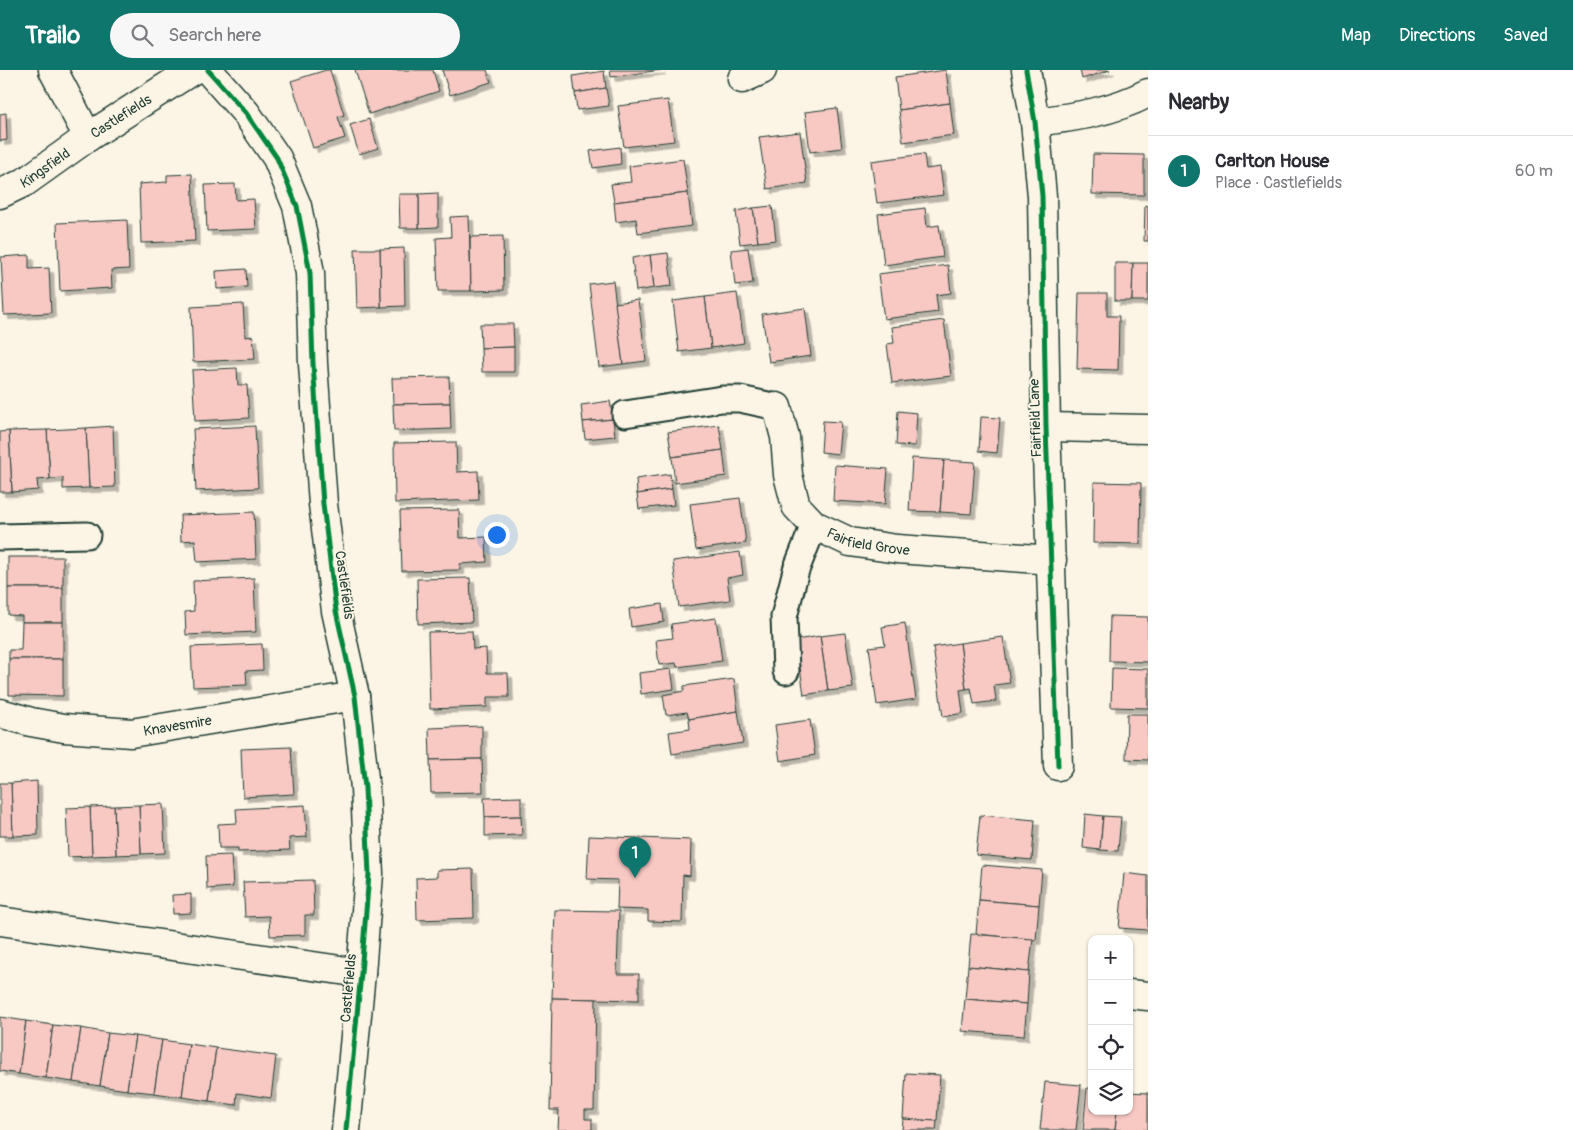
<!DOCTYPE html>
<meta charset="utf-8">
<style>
body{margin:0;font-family:Pangolin,sans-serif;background:#f7f7f7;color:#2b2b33}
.controls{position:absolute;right:15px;bottom:15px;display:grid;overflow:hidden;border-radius:10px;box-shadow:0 1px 4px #0004}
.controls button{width:45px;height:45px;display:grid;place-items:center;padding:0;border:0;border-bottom:1px solid #e1e1e2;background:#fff;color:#2b2b33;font:25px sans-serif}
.you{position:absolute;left:496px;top:464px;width:18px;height:18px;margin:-12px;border:4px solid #fff;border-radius:50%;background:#1a73e8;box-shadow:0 0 0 8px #1a73e833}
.badge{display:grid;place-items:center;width:32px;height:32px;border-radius:50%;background:#0f766e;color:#fff;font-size:16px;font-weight:700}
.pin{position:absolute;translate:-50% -41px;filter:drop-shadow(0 1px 2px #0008)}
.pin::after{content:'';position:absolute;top:26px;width:18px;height:15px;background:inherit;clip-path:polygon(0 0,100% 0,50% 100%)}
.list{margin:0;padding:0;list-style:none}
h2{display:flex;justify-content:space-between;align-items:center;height:65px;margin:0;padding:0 20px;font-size:21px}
h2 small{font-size:16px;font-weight:400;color:#7c7c81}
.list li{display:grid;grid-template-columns:32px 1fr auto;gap:15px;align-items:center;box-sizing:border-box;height:70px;padding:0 20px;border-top:1px solid #e1e1e2}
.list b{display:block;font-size:19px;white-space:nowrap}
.list p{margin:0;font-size:16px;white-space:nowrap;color:#7c7c81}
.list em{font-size:16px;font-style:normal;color:#7c7c81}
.icon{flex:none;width:28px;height:28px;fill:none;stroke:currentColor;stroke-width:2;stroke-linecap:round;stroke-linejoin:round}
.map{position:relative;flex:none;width:1148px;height:1060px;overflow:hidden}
header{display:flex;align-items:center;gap:30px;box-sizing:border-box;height:70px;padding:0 25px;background:#0f766e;color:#fff}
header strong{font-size:24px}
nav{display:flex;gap:28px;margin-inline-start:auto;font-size:18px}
.search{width:350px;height:45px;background:#f7f7f7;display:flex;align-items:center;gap:12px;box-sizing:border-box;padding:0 18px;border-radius:28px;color:#7c7c81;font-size:19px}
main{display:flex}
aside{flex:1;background:#fff}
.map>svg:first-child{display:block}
.building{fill:#f8c8c3;stroke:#1f3d34;filter:url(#shadow)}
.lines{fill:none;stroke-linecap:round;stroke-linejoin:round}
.lane-casing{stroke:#1f3d34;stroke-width:29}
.street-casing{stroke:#1f3d34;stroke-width:31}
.lane{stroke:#fcf5e5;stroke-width:25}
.street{stroke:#fcf5e5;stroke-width:28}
.cycleway-casing{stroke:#fcf5e5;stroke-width:8}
.cycleway{stroke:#00873e;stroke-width:5}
.labels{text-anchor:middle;stroke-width:4;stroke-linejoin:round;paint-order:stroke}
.street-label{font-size:14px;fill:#1f3d34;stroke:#fcf5e5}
</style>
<header>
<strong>Trailo</strong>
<div class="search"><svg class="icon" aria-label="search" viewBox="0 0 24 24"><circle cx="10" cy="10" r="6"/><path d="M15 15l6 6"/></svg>Search here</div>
<nav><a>Map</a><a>Directions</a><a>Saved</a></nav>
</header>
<main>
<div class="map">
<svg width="1148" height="1060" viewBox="0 0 1148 1060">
<defs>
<filter id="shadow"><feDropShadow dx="4.5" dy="4.5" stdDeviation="0" flood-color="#0004"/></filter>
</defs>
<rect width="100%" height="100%" fill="#fcf5e5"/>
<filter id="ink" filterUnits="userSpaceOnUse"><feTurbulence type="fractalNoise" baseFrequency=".02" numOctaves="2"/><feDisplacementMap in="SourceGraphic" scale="10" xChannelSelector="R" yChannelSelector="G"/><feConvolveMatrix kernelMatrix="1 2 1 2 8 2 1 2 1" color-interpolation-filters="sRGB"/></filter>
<g filter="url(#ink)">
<g class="building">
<path d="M326,0H330L344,45L338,47L345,68L313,78L291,11Z"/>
<path d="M355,0H433L439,21L369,44Z"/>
<path d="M442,0H487L491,12L450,25Z"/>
<path d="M610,0H661L611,7Z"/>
<path d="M946,0L950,33L899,40L895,7Z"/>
<path d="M1080,0H1110L1082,9Z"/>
<path d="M604,1L606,18L575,23L573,6Z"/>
<path d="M606,18L609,36L577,40L575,23Z"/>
<path d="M668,30L674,71L624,77L618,36Z"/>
<path d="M950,33L954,65L903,72L899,40Z"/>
<path d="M837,38L842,78L810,82L805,42Z"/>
<path d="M6,43L7,70L0,71V44Z"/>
<path d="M369,49L378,78L359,84L350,55Z"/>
<path d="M800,62L807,113L767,119L759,67Z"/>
<path d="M620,77L621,94L593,98L590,81Z"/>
<path d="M924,84L926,99L940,97L944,125L877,133L871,91Z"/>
<path d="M1093,84L1144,85V125L1092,124Z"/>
<path d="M683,89L688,123L614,132L611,114L631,112L629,96Z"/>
<path d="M192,104L195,171L141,173L139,114L167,112V105Z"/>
<path d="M235,114L236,130L254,129L256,159L207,161L205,115Z"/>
<path d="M438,123V157L419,158V124Z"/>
<path d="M688,123L692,156L638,163L636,149L616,152L614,132Z"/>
<path d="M399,124H419V158H400Z"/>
<path d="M1145,135L1148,136V171H1144Z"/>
<path d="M772,136L776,170L758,172L753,138Z"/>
<path d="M753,138L758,172L740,174L736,141Z"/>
<path d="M925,138L927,157L939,155L943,187L884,195L878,144Z"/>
<path d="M469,146L471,221H438L436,168L451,167L450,147Z"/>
<path d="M127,150L129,199L111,200L112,218L60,221L57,153Z"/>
<path d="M503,166L504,220L471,221L470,167Z"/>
<path d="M404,178L405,236L381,237L380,179Z"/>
<path d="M748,178L753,213L735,215L731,180Z"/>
<path d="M355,179H380L381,237L357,238Z"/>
<path d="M668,183L672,216L654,218L650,185Z"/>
<path d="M29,185V199L49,198L51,243L4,245L1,187Z"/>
<path d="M650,185L654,218L636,221L632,188Z"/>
<path d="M1115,193H1133L1132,231H1115Z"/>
<path d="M1133,193H1148V231H1132Z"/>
<path d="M948,195L951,223L936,225L938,242L884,249L878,204Z"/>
<path d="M246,199L247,217L217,219L216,201Z"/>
<path d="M613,211L623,294L599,297L589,214Z"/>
<path d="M737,223L744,273L711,278L705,227Z"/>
<path d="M1079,223H1107V246H1119L1118,300L1077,299Z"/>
<path d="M705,227L711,278L679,282L673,231Z"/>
<path d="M638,230L646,291L623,294L615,233Z"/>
<path d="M243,234L245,267L253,266L255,289L193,292L191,237Z"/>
<path d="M805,238L811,286L769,292L762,244Z"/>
<path d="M944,250L951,306L892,313L887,274L894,273L892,257Z"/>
<path d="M480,254H513L514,277L481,278Z"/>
<path d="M514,277V302H482L481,278Z"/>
<path d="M237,298L238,315H247L249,348L195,351L192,300Z"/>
<path d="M449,307L450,333L393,334L392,308Z"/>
<path d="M610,331L613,349L583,352L581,335Z"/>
<path d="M450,333L451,359L394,361L393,334Z"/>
<path d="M898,341L917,343L915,376L896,375Z"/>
<path d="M981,347L1000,348L997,383L979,381Z"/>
<path d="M613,349L615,366L585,369L583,352Z"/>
<path d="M823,351L841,352L838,384L821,382Z"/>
<path d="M719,355L723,380L672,387L668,362Z"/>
<path d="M113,356L115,417L89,418L86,358Z"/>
<path d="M255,356L258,418L196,421L193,359Z"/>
<path d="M86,358L89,418L63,419V408L50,409L47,360Z"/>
<path d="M47,360L50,409L37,410L38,420L12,422L9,361Z"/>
<path d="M9,361L12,422H0V362Z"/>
<path d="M456,372L457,402L478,401L479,430L395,433L394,373Z"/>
<path d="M723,380L726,406L675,413L672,387Z"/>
<path d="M912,388L944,390L940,442L909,441Z"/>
<path d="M944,390L975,392L971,444L940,442Z"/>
<path d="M835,395L888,399L885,434L833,431Z"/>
<path d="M670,404L672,419L637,424L636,409Z"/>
<path d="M1094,412L1141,413L1140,474L1093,473Z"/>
<path d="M672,419L674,435L639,439L637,424Z"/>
<path d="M740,428L746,473L696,480L690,434Z"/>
<path d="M459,440L460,468L486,467L487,492L460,494V500L402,501L400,441Z"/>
<path d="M254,442L256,489L197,492L195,470L181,471L180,445Z"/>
<path d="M740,482L743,505L727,508L730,530L679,537L673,491Z"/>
<rect x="8" y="487" width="55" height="31"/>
<path d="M254,508L256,562L186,565L185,542L194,541L193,511Z"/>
<path d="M470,508L472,552L418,554L417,509Z"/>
<path d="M8,518H63V552H22V546L8,545Z"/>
<path d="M662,534L664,552L631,557L629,539Z"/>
<path d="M1110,546L1148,547V592L1109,591Z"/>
<path d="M716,548L722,591L677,597L676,593L659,595L656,570L673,568L671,554Z"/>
<path d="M22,552H63V589H9V580H21Z"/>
<path d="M905,553L916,629L877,635L869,577L885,575L882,557Z"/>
<path d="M472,561L473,579L486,578L487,603H508L509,627H487V637L430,639L428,562Z"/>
<path d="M845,563L853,618L828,621L820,566Z"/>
<path d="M820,566L828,621L804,625L796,570Z"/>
<path d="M1003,567L1010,613L994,615L996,631L974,634L971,618L966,619L960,573Z"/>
<path d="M960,573L966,619L960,620L963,643L943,647L933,577Z"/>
<path d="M262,574L263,600L246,601L247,615L193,617L191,577Z"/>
<path d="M9,589H63V626L9,625Z"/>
<path d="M1112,598L1148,599V638L1111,637Z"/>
<path d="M671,599L674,619L641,624L639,603Z"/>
<path d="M734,609L738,641L689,649L687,642L666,645L663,625L684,621V616Z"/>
<path d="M738,641L743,673L672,684L669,662L690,659L689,649Z"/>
<path d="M1127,644H1148V690L1126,689Z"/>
<path d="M810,650L815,685L780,691L775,655Z"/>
<path d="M482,656V689L430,690L429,658Z"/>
<path d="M291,677L294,724L243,727L241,679Z"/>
<path d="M482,689L483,722L431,723L430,690Z"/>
<path d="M37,711L38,765L13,766L11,713Z"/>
<path d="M0,713H11L13,766H0Z"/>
<path d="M521,727V746L485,747L484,728Z"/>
<path d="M163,734L165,783L141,784L139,735Z"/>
<path d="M139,735L141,784L116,785L114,736Z"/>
<path d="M305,735L307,767L289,768L290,780L238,782V778H219L218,754L237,753L236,739Z"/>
<path d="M114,736L116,785L92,786L90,737Z"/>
<path d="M90,737L92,786L68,787L66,738Z"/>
<path d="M1085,744L1103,746L1100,780L1083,778Z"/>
<path d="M980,745L1035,750L1032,790L976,785Z"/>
<path d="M521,746L522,765L485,766V747Z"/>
<path d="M1103,746L1121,747L1118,781L1100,780Z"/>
<path d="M589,766L691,770L690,806L683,805L682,852L648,851V840L617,839L618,810L587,809Z"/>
<path d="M231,785L233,817L207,819L206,786Z"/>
<path d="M982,795L1042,800L1039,835L979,830Z"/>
<path d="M473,799L474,848L417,850L416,808L437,807V800Z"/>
<path d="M1124,803L1148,806V860L1119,858Z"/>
<path d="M313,810L314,845H305V865L270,866L269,846L245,847L243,812Z"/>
<path d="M191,824V843L173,844L172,825Z"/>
<path d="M979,830L1039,835L1036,870L976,864Z"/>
<path d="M555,840L619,841L617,904H639V930L552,928Z"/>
<path d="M971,864L1033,869L1029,902L968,896Z"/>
<path d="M968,896L1029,902L1027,934L965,929Z"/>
<path d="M552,928L596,929L594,1040H585V1049H592V1060H558L559,1040H550Z"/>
<path d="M965,929L1027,934L1024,966L962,961Z"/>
<path d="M0,947L26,951L19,1004L0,1001Z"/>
<path d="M26,951L53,955L46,1008L19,1004Z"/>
<path d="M53,955L81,958L73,1012L46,1008Z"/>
<path d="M81,958L108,963L100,1016L73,1012Z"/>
<path d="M108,963L135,966L127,1020L100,1016Z"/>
<path d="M135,966L162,970L154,1023L127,1020Z"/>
<path d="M162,970L189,974L182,1027L154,1023Z"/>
<path d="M189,974L216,978L209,1031L182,1027Z"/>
<path d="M216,978L276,986L271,1028L237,1023L236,1035L209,1031Z"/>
<path d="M906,1003L940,1005L937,1051L903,1049Z"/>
<path d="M1045,1012L1081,1015L1076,1060H1040Z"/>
<path d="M1087,1018H1092V1041H1117L1115,1060H1083Z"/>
<path d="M1129,1022L1148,1023V1060H1115L1117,1041H1129Z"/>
<path d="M903,1049L937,1051L936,1060H902Z"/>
</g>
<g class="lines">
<g class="lane-casing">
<g id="lane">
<path d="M625,344L722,329H740L777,337"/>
<path d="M0,467L87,465"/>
<path d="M786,601L784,547L796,500L814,455"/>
</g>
</g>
<g class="street-casing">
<g id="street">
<path d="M53,0L88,67"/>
<path d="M208,0L246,43L277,88L297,136L310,203L313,294L323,434L336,541L355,626L365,718L369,804L361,903L346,1060"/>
<path d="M1026,0L1035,52L1042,126L1046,357L1058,696"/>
<path d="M742,9L762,0"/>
<path d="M1035,52C1075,47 1112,42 1148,23"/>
<path id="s1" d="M0,124L25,112L88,67L193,0"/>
<path id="s2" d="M777,337L785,367L788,405L796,436L814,455L850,472L897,479L1052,490"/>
<path d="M1046,357L1148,359"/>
<path id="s3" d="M0,643L31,652L64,658L131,663L355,626"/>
<path d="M0,851L361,903"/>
<path d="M1129,924L1148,926"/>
</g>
</g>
<use href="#lane" class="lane"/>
<use href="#street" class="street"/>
<g class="cycleway-casing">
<g id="cycleway">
<path d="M208,0L246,43L277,88L297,136L310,203L313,294L323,434L336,541L355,626L365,718L369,804L361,903L346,1060"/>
<path d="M1026,0L1035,52L1042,126L1046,357L1058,696"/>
</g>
</g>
<use href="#cycleway" class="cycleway"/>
</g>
</g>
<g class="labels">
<g class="street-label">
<text dy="5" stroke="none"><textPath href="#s1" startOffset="144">Castlefields</textPath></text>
<text dy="5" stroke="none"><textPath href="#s1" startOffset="52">Kingsfield</textPath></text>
<text transform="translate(1035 348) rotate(-92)" y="5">Fairfield Lane</text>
<text dy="5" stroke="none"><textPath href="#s2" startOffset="185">Fairfield Grove</textPath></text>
<text transform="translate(345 515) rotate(82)" y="5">Castlefields</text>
<text dy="5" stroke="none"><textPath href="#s3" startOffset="180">Knavesmire</textPath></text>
<text transform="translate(348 918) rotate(-85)" y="5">Castlefields</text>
</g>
</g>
</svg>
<div class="controls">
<button>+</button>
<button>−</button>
<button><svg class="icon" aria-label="locate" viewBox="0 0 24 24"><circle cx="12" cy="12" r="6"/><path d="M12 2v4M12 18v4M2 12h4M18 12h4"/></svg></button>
<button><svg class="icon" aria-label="layers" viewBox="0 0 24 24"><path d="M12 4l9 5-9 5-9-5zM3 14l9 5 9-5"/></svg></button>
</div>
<div class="you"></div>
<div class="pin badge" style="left:635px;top:808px">1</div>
</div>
<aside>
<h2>Nearby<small></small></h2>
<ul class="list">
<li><span class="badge">1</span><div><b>Carlton House</b><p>Place · Castlefields</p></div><em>60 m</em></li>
</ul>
</aside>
</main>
